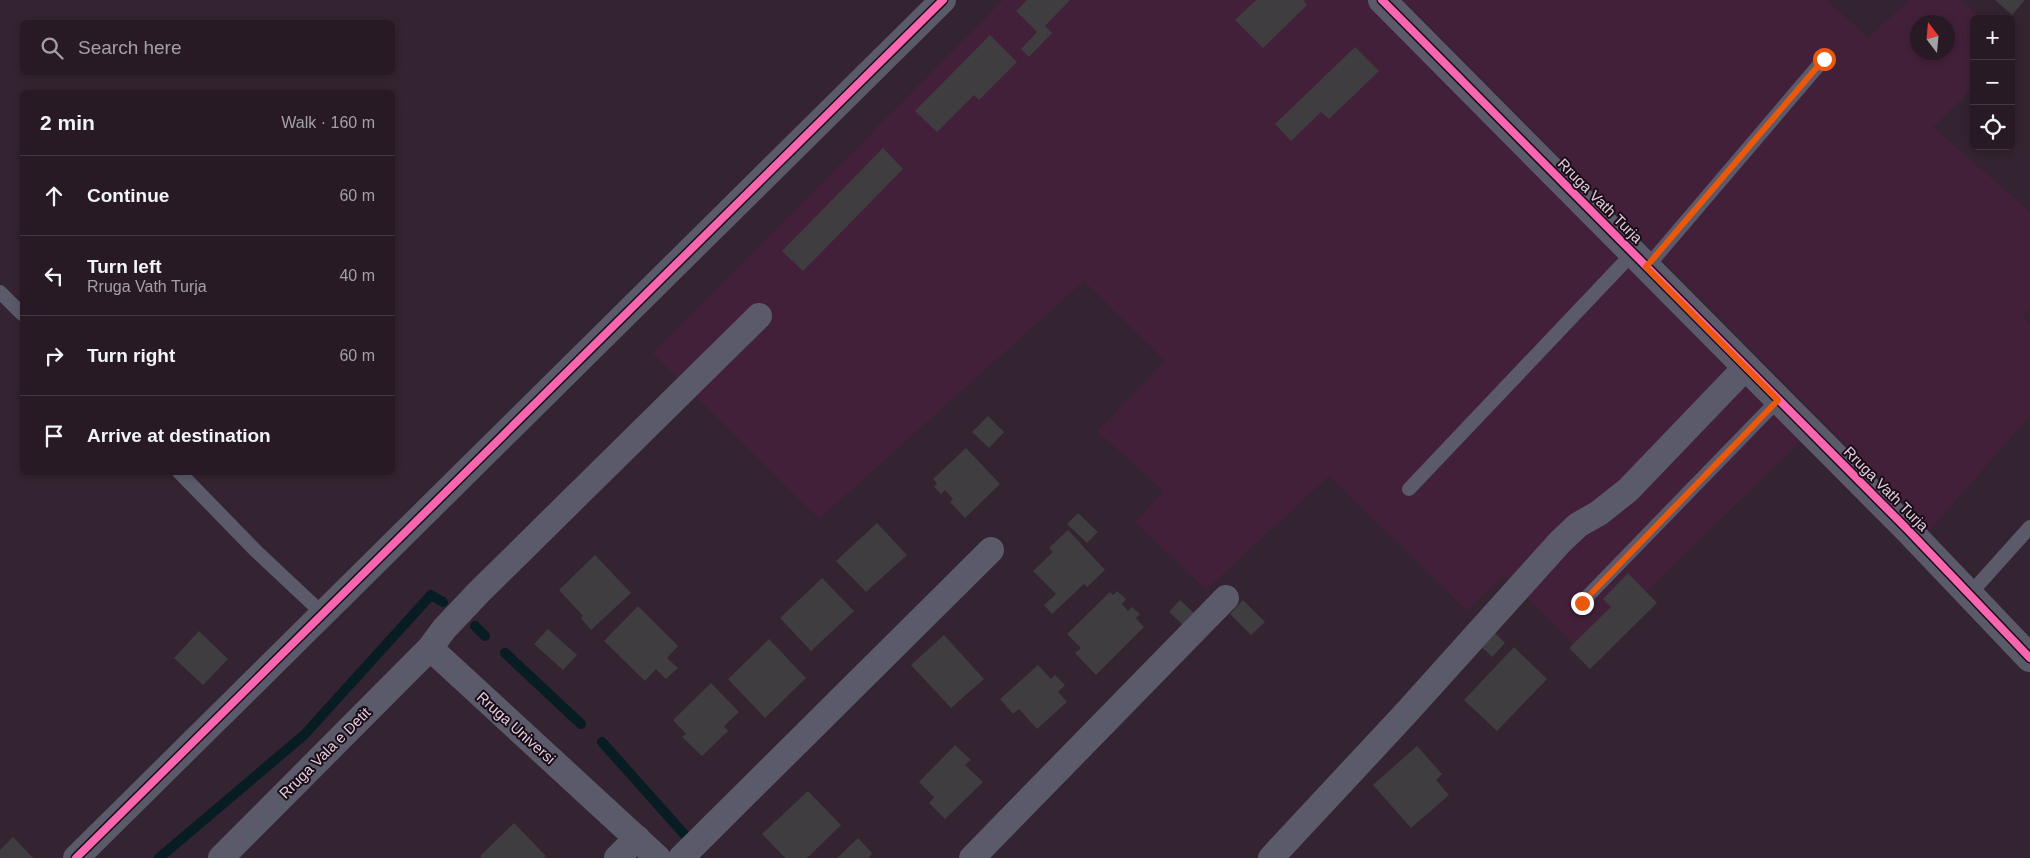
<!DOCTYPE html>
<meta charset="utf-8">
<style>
body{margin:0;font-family:Helvetica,sans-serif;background:#2f232c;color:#f1f3f6}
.controls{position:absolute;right:15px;top:15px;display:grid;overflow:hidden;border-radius:8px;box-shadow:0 2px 8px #0003}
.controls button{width:45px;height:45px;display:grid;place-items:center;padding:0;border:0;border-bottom:1px solid #433841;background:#271a24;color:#f1f3f6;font:25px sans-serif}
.compass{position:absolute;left:1910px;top:15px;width:45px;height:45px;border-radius:50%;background:#271a24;box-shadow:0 2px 8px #0003;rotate:344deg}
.stop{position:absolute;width:15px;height:15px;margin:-11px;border:4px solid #ea580c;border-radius:50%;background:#fff}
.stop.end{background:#ea580c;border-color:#fff;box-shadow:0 1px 5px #0008}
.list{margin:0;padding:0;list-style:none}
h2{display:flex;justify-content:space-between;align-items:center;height:65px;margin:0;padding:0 20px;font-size:21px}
h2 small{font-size:16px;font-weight:400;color:#a4a1a6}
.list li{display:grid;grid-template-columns:32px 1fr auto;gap:15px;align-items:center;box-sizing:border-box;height:80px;padding:0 20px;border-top:1px solid #433841}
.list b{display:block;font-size:19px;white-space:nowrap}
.list p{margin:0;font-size:16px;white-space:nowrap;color:#a4a1a6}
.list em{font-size:16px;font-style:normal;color:#a4a1a6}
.icon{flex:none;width:28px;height:28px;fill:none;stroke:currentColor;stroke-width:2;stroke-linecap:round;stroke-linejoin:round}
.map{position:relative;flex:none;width:2030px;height:858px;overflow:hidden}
.search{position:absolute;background:#271a24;box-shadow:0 2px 8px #0003;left:20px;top:20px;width:375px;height:55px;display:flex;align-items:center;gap:12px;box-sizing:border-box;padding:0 18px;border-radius:8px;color:#a4a1a6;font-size:19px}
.panel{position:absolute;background:#271a24;box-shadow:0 2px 8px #0003;left:20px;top:90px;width:375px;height:385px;border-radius:8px}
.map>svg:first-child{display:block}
.built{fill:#42203a;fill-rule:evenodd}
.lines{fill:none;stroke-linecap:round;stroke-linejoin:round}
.stream{stroke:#071d23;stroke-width:10}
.building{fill:#3f3d3f}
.service{stroke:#5b5a6a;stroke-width:14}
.minor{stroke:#5b5a6a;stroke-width:26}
.tertiary{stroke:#5b5a6a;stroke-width:28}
.cycleway-casing{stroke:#1a0c17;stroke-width:11}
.cycleway{stroke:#f766af;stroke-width:8}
.route{stroke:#ea580c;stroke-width:6}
.labels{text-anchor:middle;stroke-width:4;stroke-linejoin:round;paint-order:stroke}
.street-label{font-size:15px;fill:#e3cedd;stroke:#1a0c17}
</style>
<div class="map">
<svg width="2030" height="858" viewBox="0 0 2030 858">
<rect width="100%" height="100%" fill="#342330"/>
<g class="built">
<path d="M1003,0H1369L1803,439L1583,654L1505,575L1467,611L1329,476L1206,590L1135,522L1163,491L1097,431L1165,361L1084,281L819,519L653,353Z"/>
<path d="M1403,0H1827L1868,38L1909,0H1961L1981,19H1974V86L1933,127L2030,212V309L2022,317L2030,325V416L1930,530ZM1918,22H1948V52H1918Z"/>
</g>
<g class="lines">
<g class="stream">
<path d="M475,626L485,636"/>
<path d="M505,653L581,724"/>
<path d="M602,742L684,834"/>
<path d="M159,858L304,735L431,595L443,602"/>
</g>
</g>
<g class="building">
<path d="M1027,0H1070L1045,26L1052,33L1029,57L1021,49L1037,32L1016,11Z"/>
<path d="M1256,0H1303L1307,5L1263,48L1235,20Z"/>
<path d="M1995,0H2025L2012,15Z"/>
<path d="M990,35L1017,62L979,100L974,95L937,132L915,111Z"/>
<path d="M1355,47L1379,71L1329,119L1321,112L1291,141L1275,124Z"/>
<path d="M883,148L903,169L803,271L782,251Z"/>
<path d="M988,416L1004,432L989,448L972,432Z"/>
<path d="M966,448L1000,484L965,518L950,502L953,499L945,490L941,494L934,487L937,483L933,479Z"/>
<path d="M1078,513L1098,532L1087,543L1067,524Z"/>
<path d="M877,523L907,555L866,592L836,561Z"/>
<path d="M1068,530L1105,570L1087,587L1084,584L1052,614L1044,605L1056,594L1033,571L1053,552L1049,548Z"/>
<path d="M595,555L631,593L591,630L581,618L583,616L559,590Z"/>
<path d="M1628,573L1657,603L1590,669L1569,648L1611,607L1603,599Z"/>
<path d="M822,578L854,611L811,651L780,618Z"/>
<path d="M1117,591L1126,599L1122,604L1128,611L1132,607L1140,614L1136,618L1144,627L1096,675L1075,653L1081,648L1067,634L1110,592L1113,595Z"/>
<path d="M1180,600L1195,614L1184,626L1169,612Z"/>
<path d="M1243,600L1265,622L1251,635L1230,614Z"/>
<path d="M638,606L678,646L667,658L678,668L666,679L656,669L645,681L604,641Z"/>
<path d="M548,629L577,655L563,670L534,644Z"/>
<path d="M199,631L228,659L203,685L174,658Z"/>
<path d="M1495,633L1505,643L1492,657L1482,647Z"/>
<path d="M944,635L984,679L951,708L911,665Z"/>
<path d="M769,639L806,678L765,718L728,679Z"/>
<path d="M1514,647L1547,679L1497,731L1464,700Z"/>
<path d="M1038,665L1051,679L1055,675L1065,685L1058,692L1067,702L1037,729L1019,709L1013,714L1000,699Z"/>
<path d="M711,683L739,712L724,726L728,731L702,756L682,737L686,734L673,720Z"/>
<path d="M955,745L971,760L965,765L983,782L945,819L929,803L934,797L919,782Z"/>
<path d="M1417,746L1442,774L1436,780L1449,795L1411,828L1373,785Z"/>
<path d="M808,791L841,825L807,858H785L762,834Z"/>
<path d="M514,823L546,856L544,858H481L480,856Z"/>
<path d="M13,837L33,858H0V850Z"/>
<path d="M858,838L872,853L869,858H837Z"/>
</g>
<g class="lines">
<g class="service">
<path d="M1647,267L1824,59"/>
<path d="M0,292L22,314"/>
<path d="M179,472L256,551L322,613"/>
<path d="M1409,489L1633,253"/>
<path d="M1969,595L2030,527"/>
<path d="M1581,603L1778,400"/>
</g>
<g class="minor">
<path d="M430,648L658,858"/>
<path d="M76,858L943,0"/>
<path d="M221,858L430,648L444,629L479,592L759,316"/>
<path d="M617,858L637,838"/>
<path d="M681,858L991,550"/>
<path d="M972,858L1226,598"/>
<path d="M1271,858L1406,713L1560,542L1578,525L1599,513L1628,490L1746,367"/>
</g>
<path class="tertiary" d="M1382,0L1908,530L2030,658"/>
<g class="cycleway-casing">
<g id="cycleway">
<path d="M1382,0L1908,530L2030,658"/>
<path d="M76,858L943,0"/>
</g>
</g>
<use href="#cycleway" class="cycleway"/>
</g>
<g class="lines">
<path class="route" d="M1582,603L1778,400L1646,267L1824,59"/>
</g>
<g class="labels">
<g class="street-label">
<text transform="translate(1600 201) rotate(45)" y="5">Rruga Vath Turja</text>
<text transform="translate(1886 489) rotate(45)" y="5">Rruga Vath Turja</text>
<text transform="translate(516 728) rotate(42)" y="5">Rruga Universi</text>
<text transform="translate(325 753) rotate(-45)" y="5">Rruga Vala e Detit</text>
</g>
</g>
</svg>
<div class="controls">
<button>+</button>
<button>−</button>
<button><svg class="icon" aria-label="locate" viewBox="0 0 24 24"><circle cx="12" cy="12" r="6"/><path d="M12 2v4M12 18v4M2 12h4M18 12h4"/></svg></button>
</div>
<svg class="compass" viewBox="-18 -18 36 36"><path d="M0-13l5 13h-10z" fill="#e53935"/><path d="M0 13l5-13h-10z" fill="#a4a1a6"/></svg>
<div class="stop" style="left:1824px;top:59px"></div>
<div class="stop end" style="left:1582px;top:603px"></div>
<div class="search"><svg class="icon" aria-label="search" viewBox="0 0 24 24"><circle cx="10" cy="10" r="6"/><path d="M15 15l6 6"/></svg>Search here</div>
<section class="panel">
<h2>2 min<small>Walk · 160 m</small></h2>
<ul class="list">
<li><svg class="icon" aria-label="ahead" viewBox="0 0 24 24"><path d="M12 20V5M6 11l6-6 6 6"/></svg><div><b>Continue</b></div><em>60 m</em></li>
<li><svg class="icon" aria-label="left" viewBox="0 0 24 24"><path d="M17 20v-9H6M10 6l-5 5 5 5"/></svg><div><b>Turn left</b><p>Rruga Vath Turja</p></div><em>40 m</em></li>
<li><svg class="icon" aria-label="right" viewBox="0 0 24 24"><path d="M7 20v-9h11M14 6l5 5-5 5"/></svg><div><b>Turn right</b></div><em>60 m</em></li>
<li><svg class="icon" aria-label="arrive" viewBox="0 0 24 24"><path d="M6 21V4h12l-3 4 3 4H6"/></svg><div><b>Arrive at destination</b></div></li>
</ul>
</section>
</div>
